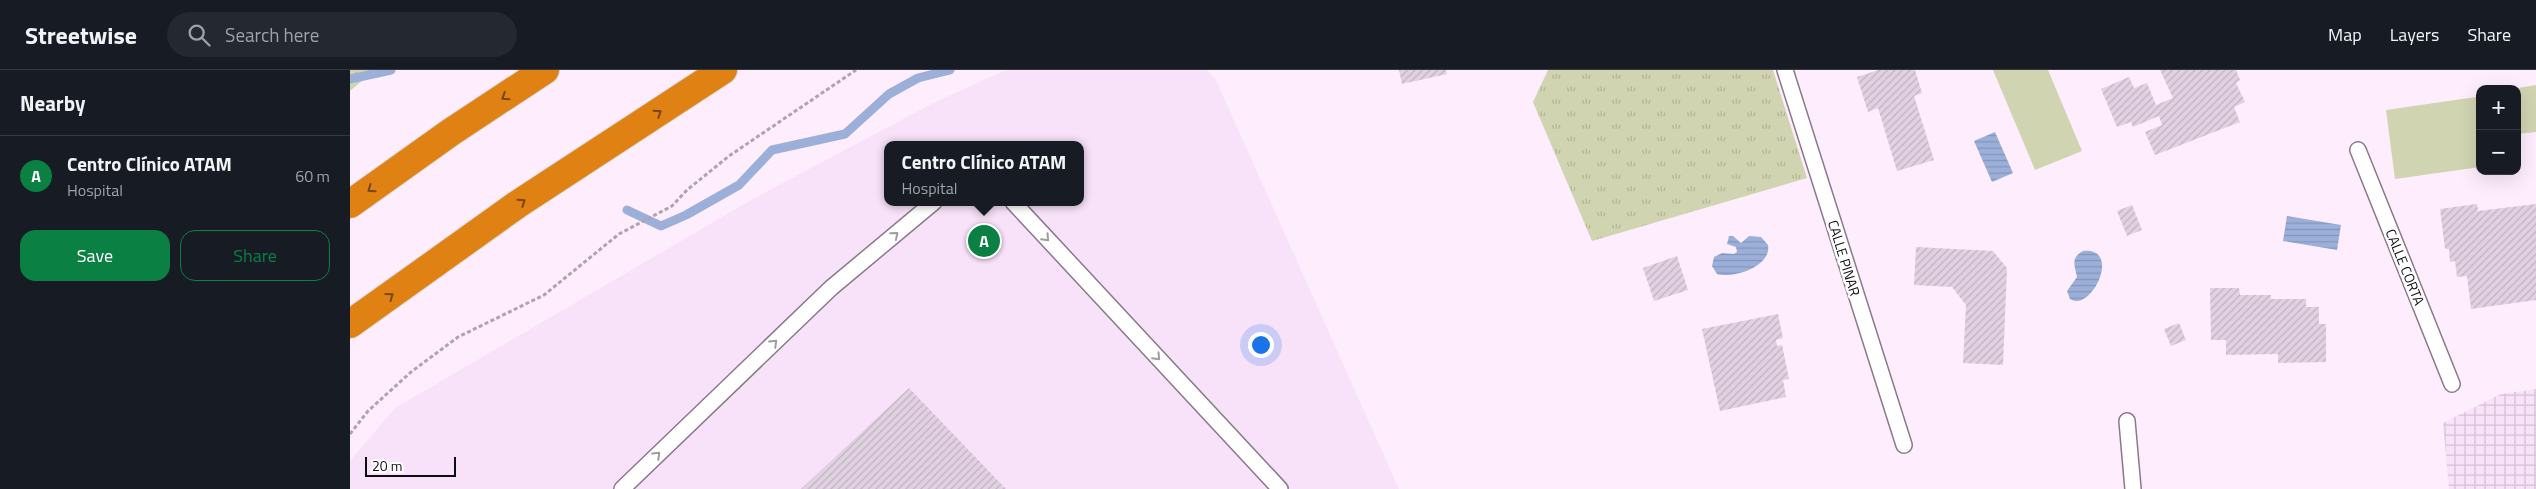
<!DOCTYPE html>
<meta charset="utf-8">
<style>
body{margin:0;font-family:"Titillium Web",sans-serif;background:#242831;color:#f1f3f6}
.controls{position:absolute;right:15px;top:15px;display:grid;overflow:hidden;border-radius:10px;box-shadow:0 5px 20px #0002}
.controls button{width:45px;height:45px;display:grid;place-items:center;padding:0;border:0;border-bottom:1px solid #363941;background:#171b24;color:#f1f3f6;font:25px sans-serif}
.scale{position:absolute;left:15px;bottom:12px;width:91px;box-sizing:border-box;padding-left:5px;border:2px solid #100b10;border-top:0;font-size:14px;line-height:18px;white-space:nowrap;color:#100b10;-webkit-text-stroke:4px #fff;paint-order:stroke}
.you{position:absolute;left:910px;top:274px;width:18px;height:18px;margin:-12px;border:4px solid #fff;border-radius:50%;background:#1a73e8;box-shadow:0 0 0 8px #1a73e833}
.badge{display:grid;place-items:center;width:32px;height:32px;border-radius:50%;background:#0b8043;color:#fff;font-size:16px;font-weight:700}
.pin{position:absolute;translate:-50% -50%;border:2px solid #fff;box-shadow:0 1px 5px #0006}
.popup{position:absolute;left:534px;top:71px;width:200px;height:65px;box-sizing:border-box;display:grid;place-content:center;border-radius:10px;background:#171b24;filter:drop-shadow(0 1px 4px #0005);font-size:16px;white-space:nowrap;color:#9ea1a6}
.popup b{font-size:19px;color:#f1f3f6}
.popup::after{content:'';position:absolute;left:50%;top:100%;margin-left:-10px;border:10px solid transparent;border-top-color:#171b24}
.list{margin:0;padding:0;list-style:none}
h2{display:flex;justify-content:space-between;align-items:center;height:65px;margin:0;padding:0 20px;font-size:21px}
h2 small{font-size:16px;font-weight:400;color:#9ea1a6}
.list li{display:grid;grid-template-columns:32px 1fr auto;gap:15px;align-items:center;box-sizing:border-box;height:80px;padding:0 20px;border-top:1px solid #363941}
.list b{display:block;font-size:19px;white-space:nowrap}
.list p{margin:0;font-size:16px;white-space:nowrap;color:#9ea1a6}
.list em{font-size:16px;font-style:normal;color:#9ea1a6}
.actions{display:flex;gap:10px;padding:15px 20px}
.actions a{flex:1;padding:11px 0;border:1px solid #0b8043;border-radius:15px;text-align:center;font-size:18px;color:#0b8043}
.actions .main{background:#0b8043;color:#fff}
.icon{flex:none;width:28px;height:28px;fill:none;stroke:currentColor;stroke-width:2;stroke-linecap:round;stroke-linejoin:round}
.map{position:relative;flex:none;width:2186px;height:419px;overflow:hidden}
header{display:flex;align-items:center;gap:30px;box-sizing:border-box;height:70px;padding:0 25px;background:#171b24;border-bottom:1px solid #363941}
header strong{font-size:24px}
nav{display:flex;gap:28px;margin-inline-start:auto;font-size:18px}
.search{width:350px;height:45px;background:#242831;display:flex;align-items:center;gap:12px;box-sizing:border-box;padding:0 18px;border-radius:28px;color:#9ea1a6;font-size:19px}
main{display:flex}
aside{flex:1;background:#171b24}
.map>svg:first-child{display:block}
.built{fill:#f8e2f9;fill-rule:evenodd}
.industrial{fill:url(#industrial-grid)}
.grass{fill:url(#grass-tufts)}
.forest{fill:url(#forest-firs)}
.garden{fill:#d0d4b0}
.water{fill:url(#water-rules)}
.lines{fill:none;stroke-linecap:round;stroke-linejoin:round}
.stream{stroke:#9bafd9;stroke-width:9}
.building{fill:url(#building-hatch)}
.lane-casing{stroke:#897a8a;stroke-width:18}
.highway-casing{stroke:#d9d8d9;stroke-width:30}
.path{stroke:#afa3af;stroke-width:3;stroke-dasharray:4 2.5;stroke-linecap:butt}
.lane{stroke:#fff;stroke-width:15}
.highway{stroke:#e08213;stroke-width:28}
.oneway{stroke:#784612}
.oneway2{stroke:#9f9d9f}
.labels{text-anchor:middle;stroke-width:5;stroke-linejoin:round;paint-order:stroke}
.street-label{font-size:14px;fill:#100b10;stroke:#fff}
</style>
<header>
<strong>Streetwise</strong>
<div class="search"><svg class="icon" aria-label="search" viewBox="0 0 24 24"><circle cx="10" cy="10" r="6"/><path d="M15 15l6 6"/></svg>Search here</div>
<nav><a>Map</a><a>Layers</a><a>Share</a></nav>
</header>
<main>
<aside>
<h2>Nearby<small></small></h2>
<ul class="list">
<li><span class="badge">A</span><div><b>Centro Clínico ATAM</b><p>Hospital</p></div><em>60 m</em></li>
</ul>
<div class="actions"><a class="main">Save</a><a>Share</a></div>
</aside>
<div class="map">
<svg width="2186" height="419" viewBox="0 0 2186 419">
<defs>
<pattern id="industrial-grid" width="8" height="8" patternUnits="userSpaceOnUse" patternTransform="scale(1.25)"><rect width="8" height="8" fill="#f8e2f9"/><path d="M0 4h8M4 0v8" fill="none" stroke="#d4c1d4"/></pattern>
<pattern id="grass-tufts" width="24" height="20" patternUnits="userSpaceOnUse" patternTransform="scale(1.25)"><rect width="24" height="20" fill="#d0d4b0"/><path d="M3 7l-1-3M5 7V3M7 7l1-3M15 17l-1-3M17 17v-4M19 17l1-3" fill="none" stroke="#b2b596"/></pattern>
<pattern id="forest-firs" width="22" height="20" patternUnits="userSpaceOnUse" patternTransform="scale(1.25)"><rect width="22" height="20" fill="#d0d4b0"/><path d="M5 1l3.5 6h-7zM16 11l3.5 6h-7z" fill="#b2b596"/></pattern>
<pattern id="water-rules" width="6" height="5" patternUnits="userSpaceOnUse" patternTransform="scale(1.25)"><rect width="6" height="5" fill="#9bafd9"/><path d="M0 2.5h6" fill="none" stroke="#8495b9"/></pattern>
<pattern id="building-hatch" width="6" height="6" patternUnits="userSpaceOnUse" patternTransform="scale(1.25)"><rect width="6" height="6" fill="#e1d1e2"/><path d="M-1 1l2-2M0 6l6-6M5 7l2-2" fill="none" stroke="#c0b2c1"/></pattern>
</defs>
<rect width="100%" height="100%" fill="#fdedfd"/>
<path class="built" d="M656,0H857L866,10L1049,419H0V391L45,338L408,126L587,31ZM538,75H730V132H538Z"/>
<path class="industrial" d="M2186,319V419H2099L2093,353L2151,324Z"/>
<path class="grass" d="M1198,0H1423L1457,108L1242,171L1183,32Z"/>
<path class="forest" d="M0,0H25L0,21Z"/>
<g class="garden">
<path d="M1643,0H1698L1732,81L1685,100Z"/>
<path d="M2186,15V62L2167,64V19H2163Z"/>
<path d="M2126,27L2130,55V97L2045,109L2036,40Z"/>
</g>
<g class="water">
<path d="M1645,62L1663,103L1642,112L1624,71Z"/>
<path d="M1937,146L1991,155L1987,180L1933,171Z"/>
<path d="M1379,166H1383L1391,173L1399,166L1411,167L1418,175C1422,196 1384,209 1367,204L1362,196L1364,187L1372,183L1384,184L1387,182L1386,177L1377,174Z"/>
<path d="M1733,181C1773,177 1741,243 1720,229L1717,221L1727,207C1725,196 1720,188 1733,181Z"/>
</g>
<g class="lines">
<g class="stream">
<path d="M0,9L41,0"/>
<path d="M277,140L311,156L336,145L389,115L422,80L495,64L539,24L568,8L600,0"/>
</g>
</g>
<g class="building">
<path d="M1049,0H1096L1097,4L1052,14Z"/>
<path d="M1528,0H1565L1572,23L1564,26L1584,90L1547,101L1528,38L1518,42L1507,7Z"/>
<path d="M1810,0H1886L1890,10L1886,13L1895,32L1884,37L1890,52L1805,85L1795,62L1812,55L1809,46L1783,57L1781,52L1767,57L1751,19L1779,7L1784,18L1797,13L1806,35L1823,28Z"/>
<path d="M2127,134L2128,141L2186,134V230L2121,239L2117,206L2107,207L2105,191L2100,192L2099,179H2095L2090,139Z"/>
<path d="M1782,135L1792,160L1777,166L1767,141Z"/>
<path d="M1566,177L1643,181L1657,198L1653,295L1613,293L1616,235L1602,217L1564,215Z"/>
<path d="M1327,186L1338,220L1304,231L1293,198Z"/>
<path d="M1860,218H1889L1890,225H1921V229H1956V237H1969V254H1976V292L1928,293V284L1876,285V270H1861Z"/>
<path d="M1428,244L1433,268L1426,270L1427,276L1432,275L1439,309L1433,310L1436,327L1370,341L1352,259Z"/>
<path d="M1829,253L1836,270L1821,276L1814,259Z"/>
<path d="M559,318L656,419H451Z"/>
</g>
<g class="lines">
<g class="lane-casing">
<g id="lane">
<path d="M1435,0L1554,375"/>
<path d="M2008,80L2102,314"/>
<path d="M663,132L930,419"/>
<path d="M1777,351L1783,419"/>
<path d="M272,419L481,218L584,132"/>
</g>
</g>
<g class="highway-casing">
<g id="highway">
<path d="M0,134L101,62L195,0"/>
<path d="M0,254L168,134L373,0"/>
</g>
</g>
<path class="path" d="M0,364L18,341L61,302L108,267L194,225L269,164L322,136L337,120L379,86L506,0"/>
<use href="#lane" class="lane"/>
<use href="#highway" class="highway"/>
</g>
<defs><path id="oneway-chevron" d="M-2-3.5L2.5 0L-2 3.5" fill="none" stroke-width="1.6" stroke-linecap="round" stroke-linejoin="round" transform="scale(1.25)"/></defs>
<g class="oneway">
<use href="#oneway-chevron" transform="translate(155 27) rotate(147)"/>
<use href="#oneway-chevron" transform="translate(308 43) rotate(-33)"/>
<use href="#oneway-chevron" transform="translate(21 119) rotate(145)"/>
<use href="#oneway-chevron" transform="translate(172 132) rotate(-34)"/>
<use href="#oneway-chevron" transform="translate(40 226) rotate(-36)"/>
</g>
<g class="oneway2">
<use href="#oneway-chevron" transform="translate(545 165) rotate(-40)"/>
<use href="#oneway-chevron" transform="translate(696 168) rotate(47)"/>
<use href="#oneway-chevron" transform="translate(424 273) rotate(-44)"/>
<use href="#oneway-chevron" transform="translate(807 287) rotate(47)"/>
<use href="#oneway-chevron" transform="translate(307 385) rotate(-44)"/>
</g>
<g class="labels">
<g class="street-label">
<text transform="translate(1494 188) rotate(73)" y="5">CALLE PINAR</text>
<text transform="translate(2055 197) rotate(68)" y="5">CALLE CORTA</text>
</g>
</g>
</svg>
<div class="controls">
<button>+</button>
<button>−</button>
</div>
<div class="scale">20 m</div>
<div class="you"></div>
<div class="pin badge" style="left:634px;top:171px">A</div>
<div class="popup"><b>Centro Clínico ATAM</b>Hospital</div>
</div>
</main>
